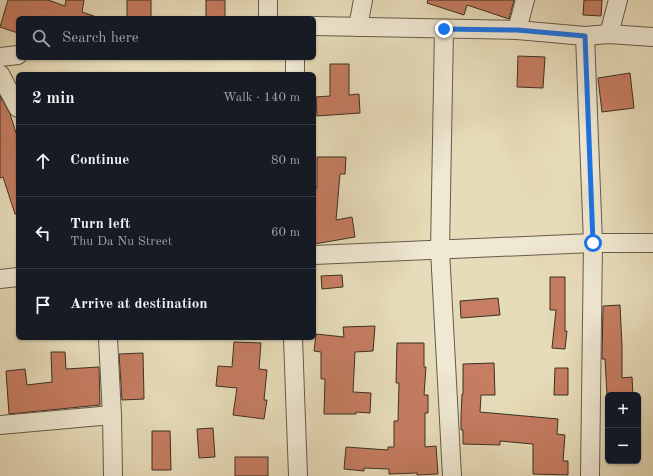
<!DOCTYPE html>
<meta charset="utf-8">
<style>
body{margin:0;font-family:"Old Standard TT",serif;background:#20242c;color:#f1f3f6}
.controls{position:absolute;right:12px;bottom:12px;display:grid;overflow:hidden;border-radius:6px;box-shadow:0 1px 3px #0004}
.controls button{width:36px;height:36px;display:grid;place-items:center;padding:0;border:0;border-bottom:1px solid #363941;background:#171b24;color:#f1f3f6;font:20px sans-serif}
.stop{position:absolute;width:12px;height:12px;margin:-9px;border:3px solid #1a73e8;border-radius:50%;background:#fff}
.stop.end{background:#1a73e8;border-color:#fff;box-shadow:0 1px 4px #0008}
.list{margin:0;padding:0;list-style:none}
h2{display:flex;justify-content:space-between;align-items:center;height:52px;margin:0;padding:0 16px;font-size:17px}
h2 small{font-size:13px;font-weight:400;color:#9ea1a6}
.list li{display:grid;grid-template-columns:26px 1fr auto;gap:12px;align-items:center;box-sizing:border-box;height:72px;padding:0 16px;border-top:1px solid #363941}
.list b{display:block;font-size:15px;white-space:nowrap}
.list p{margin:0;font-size:13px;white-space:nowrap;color:#9ea1a6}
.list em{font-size:13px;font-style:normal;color:#9ea1a6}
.icon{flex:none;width:22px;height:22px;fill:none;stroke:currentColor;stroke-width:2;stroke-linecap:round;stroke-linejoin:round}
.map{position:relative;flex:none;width:653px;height:476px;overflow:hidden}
.search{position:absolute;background:#171b24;box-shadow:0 1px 3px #0004;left:16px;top:16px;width:300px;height:44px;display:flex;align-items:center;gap:10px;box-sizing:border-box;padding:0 14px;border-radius:6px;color:#9ea1a6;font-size:15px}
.panel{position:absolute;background:#171b24;box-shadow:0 1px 3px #0004;left:16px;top:72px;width:300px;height:268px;border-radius:6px}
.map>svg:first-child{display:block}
.building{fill:#c67d62;stroke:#3b3025}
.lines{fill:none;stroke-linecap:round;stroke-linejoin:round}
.minor-casing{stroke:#665b4a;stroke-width:20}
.minor{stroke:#efe8d2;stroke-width:18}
.route{stroke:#1a73e8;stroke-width:5}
</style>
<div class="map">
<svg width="653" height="476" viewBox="0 0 653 476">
<rect width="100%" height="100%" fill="#e7dcb9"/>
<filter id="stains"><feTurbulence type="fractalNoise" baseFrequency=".005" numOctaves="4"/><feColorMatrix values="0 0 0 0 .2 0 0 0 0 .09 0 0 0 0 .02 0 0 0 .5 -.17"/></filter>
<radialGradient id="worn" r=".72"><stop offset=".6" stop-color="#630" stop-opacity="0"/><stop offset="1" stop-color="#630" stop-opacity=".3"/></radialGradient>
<g class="building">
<path d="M8,0H48L65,6L66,0H84L82,12L94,16V18H18V33L0,27Z"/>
<rect x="127" y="0" width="24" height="18"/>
<rect x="206" y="0" width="19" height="18"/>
<path d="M428,0H514L509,19L467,5L464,15L427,3Z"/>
<path d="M584,0H602L601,16L583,15Z"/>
<path d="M518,56L545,57L543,88L517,87Z"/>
<path d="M330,64H349V95L359,94L360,113L317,116L316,97L330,96Z"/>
<path d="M630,73L634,108L602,112L598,78Z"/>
<path d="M0,96L10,114L18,139V214H15L3,177L0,178Z"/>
<path d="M317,157H346L345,174H340L336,220L352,217L355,237L314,244V187L317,188Z"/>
<path d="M342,275L343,287L322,289L321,276Z"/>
<path d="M550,277H565V331H567L565,349L552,348L556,310H550Z"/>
<path d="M498,298L500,315L461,318L460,301Z"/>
<path d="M620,305L622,345V378L632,377L633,395H607L605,359H602L603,306Z"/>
<path d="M375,326L373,351L355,352L353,392L371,393L370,413L356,412V414H324L325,379H321V352L314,351L316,334L344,337L343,327Z"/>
<path d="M234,342L261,343L259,369L267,370L264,400H267L264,419L233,415L237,388L216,386L218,366L232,367Z"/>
<path d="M397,343H424V367H426L424,395H428V413H425V447L436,446L438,474L417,475V473L389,474V469L364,468V471L344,469L346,447L388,450V447H394V421H398L399,383H396Z"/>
<path d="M51,352H65L66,369L99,367L100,405L9,414L6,371L25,369L27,385L52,382Z"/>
<path d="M143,353L144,399L122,400L119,354Z"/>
<path d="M494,363L495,395H481L480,412L558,419L557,434L565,435L563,461H568V475L533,474V444L500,441V445L463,444V430H461V416L462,394H463V364Z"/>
<path d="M555,368H568V395H554Z"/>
<path d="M213,428L215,457L199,458L197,429Z"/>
<path d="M152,431H170L171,470H152Z"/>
<rect x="235" y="457" width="33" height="19"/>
</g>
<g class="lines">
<g class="minor-casing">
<g id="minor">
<path d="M268,18V0"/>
<path d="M314,26L517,30L585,36L609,34L653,37"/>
<path d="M358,27L363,0"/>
<path d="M444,29L440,250L452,476"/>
<path d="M517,30L525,0"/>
<path d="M609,34L618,0"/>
<path d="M585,36L593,243L590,476"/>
<path d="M0,57L18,55"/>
<path d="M0,74L18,108"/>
<path d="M295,74V58"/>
<path d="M314,255L593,243H653"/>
<path d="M0,279L18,277"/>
<path d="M108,338L112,415L113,476"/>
<path d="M293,338L298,476"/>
<path d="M0,425L112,415"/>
</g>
</g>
<use href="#minor" class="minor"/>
</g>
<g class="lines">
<path class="route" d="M444,29L517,30L585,36L593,243"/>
</g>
<rect width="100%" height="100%" filter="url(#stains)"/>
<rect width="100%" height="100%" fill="url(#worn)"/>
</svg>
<div class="controls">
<button>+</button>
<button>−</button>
</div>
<div class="stop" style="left:593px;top:243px"></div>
<div class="stop end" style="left:444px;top:29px"></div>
<div class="search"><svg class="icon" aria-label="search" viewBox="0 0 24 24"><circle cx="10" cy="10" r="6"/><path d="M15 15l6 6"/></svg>Search here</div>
<section class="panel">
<h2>2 min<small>Walk · 140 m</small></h2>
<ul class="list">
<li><svg class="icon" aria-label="ahead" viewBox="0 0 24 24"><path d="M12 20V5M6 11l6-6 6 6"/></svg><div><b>Continue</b></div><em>80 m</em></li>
<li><svg class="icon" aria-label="left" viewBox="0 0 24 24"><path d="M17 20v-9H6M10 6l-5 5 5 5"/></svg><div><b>Turn left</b><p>Thu Da Nu Street</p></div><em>60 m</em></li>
<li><svg class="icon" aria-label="arrive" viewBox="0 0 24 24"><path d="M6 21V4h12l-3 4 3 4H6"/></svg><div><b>Arrive at destination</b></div></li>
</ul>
</section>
</div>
